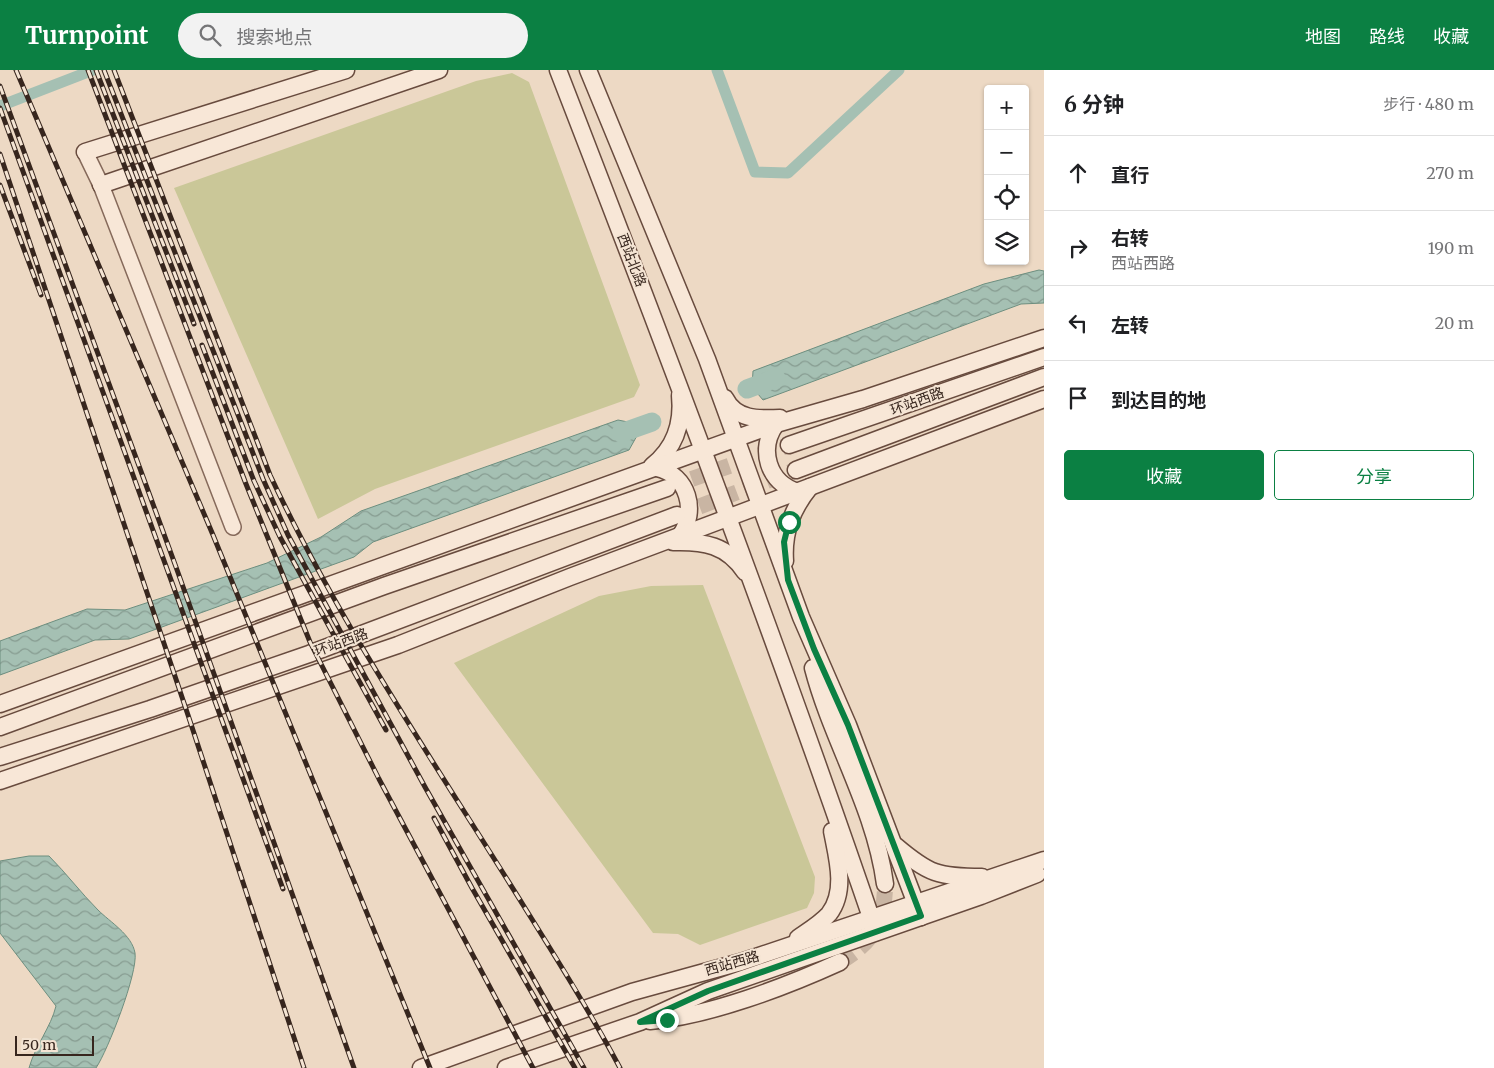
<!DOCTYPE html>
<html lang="zh">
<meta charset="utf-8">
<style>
body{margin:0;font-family:Merriweather,"Noto Sans SC",serif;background:#f2f2f2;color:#202124}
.controls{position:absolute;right:15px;top:15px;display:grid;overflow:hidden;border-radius:5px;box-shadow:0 1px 4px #0004}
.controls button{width:45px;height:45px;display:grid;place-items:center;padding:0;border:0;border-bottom:1px solid #e0e0e0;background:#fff;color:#202124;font:25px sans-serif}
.scale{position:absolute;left:15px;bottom:12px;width:79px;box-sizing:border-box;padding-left:5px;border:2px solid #37261e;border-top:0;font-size:14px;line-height:18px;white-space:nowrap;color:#37261e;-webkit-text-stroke:4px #f4e4d3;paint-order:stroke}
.stop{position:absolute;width:15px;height:15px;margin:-11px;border:4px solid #0b8043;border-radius:50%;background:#fff}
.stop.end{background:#0b8043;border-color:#fff;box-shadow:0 1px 5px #0008}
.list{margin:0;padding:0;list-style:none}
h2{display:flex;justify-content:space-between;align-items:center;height:65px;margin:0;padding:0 20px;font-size:21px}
h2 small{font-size:16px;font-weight:400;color:#757577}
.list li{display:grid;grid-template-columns:32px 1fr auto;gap:15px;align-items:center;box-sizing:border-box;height:75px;padding:0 20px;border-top:1px solid #e0e0e0}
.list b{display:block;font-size:19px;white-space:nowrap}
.list p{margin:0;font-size:16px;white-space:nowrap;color:#757577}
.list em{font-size:16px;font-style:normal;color:#757577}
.actions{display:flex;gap:10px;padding:15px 20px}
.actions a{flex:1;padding:11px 0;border:1px solid #0b8043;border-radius:5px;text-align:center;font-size:18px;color:#0b8043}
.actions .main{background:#0b8043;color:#fff}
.icon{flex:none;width:28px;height:28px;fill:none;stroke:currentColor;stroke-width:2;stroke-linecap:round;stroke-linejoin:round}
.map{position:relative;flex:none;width:1044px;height:998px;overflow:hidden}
header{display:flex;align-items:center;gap:30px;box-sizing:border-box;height:70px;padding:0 25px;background:#0b8043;color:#fff}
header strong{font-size:24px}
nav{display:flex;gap:28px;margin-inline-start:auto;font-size:18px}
.search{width:350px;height:45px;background:#f2f2f2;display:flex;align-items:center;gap:12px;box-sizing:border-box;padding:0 18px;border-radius:28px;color:#757577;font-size:19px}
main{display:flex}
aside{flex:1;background:#fff}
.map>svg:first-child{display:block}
.green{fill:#cac798}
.water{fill:url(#water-waves);stroke:#6d8e7f}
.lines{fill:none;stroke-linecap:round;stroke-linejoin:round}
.canal{stroke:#a5c0b3;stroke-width:11}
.river{stroke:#a5c0b3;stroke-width:19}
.secondary-tunnel{stroke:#c9b5a3;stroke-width:16;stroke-dasharray:16 8;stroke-linecap:butt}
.tertiary-casing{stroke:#866a5b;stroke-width:18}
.secondary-casing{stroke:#684b3e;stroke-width:19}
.tertiary{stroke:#f8e7d7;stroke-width:15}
.secondary{stroke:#f8e7d7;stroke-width:16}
.rail-casing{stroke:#37261e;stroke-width:5}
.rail{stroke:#f4e4d3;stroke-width:3;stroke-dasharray:9;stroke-linecap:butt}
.route{stroke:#0b8043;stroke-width:6}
.labels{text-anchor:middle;stroke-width:4;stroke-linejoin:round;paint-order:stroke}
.street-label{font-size:14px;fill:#37261e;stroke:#f4e4d3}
</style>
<header>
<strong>Turnpoint</strong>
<div class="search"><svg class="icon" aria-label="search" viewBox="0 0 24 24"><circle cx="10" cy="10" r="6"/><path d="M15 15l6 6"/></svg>搜索地点</div>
<nav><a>地图</a><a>路线</a><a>收藏</a></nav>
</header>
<main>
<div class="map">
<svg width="1044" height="998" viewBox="0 0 1044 998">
<defs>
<pattern id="water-waves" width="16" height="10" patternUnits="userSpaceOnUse" patternTransform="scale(1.25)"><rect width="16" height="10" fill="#a5c0b3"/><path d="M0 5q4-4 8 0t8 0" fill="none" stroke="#879c91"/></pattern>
</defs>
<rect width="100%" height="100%" fill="#edd9c4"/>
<g class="green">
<path d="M512,3L529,12L640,315L634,327L375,419L318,449L174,118L476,11Z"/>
<path d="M703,515L815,807L814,823L807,838L700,875L678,864L653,863L454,593L599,526L651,516Z"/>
</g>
<g class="water">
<path d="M1039,200L1044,201V233L1021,234L763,330L752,317L753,301L984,214Z"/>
<path d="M618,350L643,355L629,380L373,472L354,487L129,569L95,570L0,605V571L87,539L125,540L267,493L321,467L361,441Z"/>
<path d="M29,786H49C66,803 81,823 98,840C110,852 132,865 135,883C138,903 108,980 96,998H29C35,976 51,957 56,936L0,863V791Z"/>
</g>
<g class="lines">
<g class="canal">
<path d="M717,0L755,102L788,103L899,0"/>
<path d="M0,36L93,0"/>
</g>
<g class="river">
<path d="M747,319L776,308"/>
<path d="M621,363L652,352"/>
</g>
<g class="secondary-tunnel">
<path d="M669,417L789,375"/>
<path d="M677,445L796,400"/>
<path d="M840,892C873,872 885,853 885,814"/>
</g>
<g class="tertiary-casing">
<path id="tertiary" d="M85,82L101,115L233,457"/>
</g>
<g class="secondary-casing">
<g id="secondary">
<path d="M558,0C669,286 777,572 876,862"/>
<path d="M588,0L707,289L801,547L848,655L921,847"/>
<path d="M85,82L346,0"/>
<path d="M101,115L439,0"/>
<path d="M725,328C736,350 758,349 780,348"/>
<path d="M776,354C758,379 768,413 798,422"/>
<path d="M789,375L1044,287"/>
<path d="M652,396C675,378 683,354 680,325"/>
<path d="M657,398C688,405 698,441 680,466"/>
<path d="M796,400L1044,307"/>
<path d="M673,472C704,471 727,475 745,502"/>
<path d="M785,491C783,462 792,439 810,417"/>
<path d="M813,598C832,671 875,738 885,814"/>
<path d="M0,634L776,354L863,329L1044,268"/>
<path d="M0,657L384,516L667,418"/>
<path d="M0,687L150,639L309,584L677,445"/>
<path d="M0,711L398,575L570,507L1044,329"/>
<path d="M896,776C929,804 938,807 982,807"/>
<path d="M798,868C808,861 821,853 829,844C847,821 837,787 832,761"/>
<path d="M650,951C709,946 785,917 840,892"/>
<path d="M421,998L632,922L741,892L1044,790"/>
<path d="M506,998L640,952L708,921L981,826L1037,804"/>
</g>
</g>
<use href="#tertiary" class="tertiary"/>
<use href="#secondary" class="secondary"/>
<g class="rail-casing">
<g id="rail">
<path d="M16,0L213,465L430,998"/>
<path d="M88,0L246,414L310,572L379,709L533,998"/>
<path d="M96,0L194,254"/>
<path d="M104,0L263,409L288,465L425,717L584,998"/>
<path d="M114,0L270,405C341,557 437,696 525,838C558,891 591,943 620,998"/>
<path d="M0,16L176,497L354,998"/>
<path d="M0,38L283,819"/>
<path d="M0,84L188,645L304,998"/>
<path d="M0,115L41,225"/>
<path d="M202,275L254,411L280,467L386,660"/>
<path d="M434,748L472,818L575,998"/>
</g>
</g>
<use href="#rail" class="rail"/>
</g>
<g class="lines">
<path class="route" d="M667,950L640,952L708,921L921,846L848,655L814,579L788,510L784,472L789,452"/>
</g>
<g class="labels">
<g class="street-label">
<text transform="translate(632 190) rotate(69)" y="5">西站北路</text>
<text transform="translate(917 331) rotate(-20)" y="5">环站西路</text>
<text transform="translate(341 572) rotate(-20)" y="5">环站西路</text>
<text transform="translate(732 893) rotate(-16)" y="5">西站西路</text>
</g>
</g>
</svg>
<div class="controls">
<button>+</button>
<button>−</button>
<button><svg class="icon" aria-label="locate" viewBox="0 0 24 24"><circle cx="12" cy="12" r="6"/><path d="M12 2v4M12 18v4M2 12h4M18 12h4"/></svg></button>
<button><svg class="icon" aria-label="layers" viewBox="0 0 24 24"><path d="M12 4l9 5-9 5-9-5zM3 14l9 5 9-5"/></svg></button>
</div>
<div class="scale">50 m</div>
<div class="stop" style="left:789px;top:452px"></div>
<div class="stop end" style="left:667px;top:950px"></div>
</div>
<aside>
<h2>6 分钟<small>步行 · 480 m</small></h2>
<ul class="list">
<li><svg class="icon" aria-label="ahead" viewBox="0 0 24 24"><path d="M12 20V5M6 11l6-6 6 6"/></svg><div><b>直行</b></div><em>270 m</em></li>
<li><svg class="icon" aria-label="right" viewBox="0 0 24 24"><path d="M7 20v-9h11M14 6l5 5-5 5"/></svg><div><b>右转</b><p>西站西路</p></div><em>190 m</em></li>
<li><svg class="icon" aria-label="left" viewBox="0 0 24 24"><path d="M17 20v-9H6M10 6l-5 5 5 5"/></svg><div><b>左转</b></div><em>20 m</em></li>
<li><svg class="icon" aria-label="arrive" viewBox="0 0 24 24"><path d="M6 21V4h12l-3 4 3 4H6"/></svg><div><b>到达目的地</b></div></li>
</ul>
<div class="actions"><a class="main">收藏</a><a>分享</a></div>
</aside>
</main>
